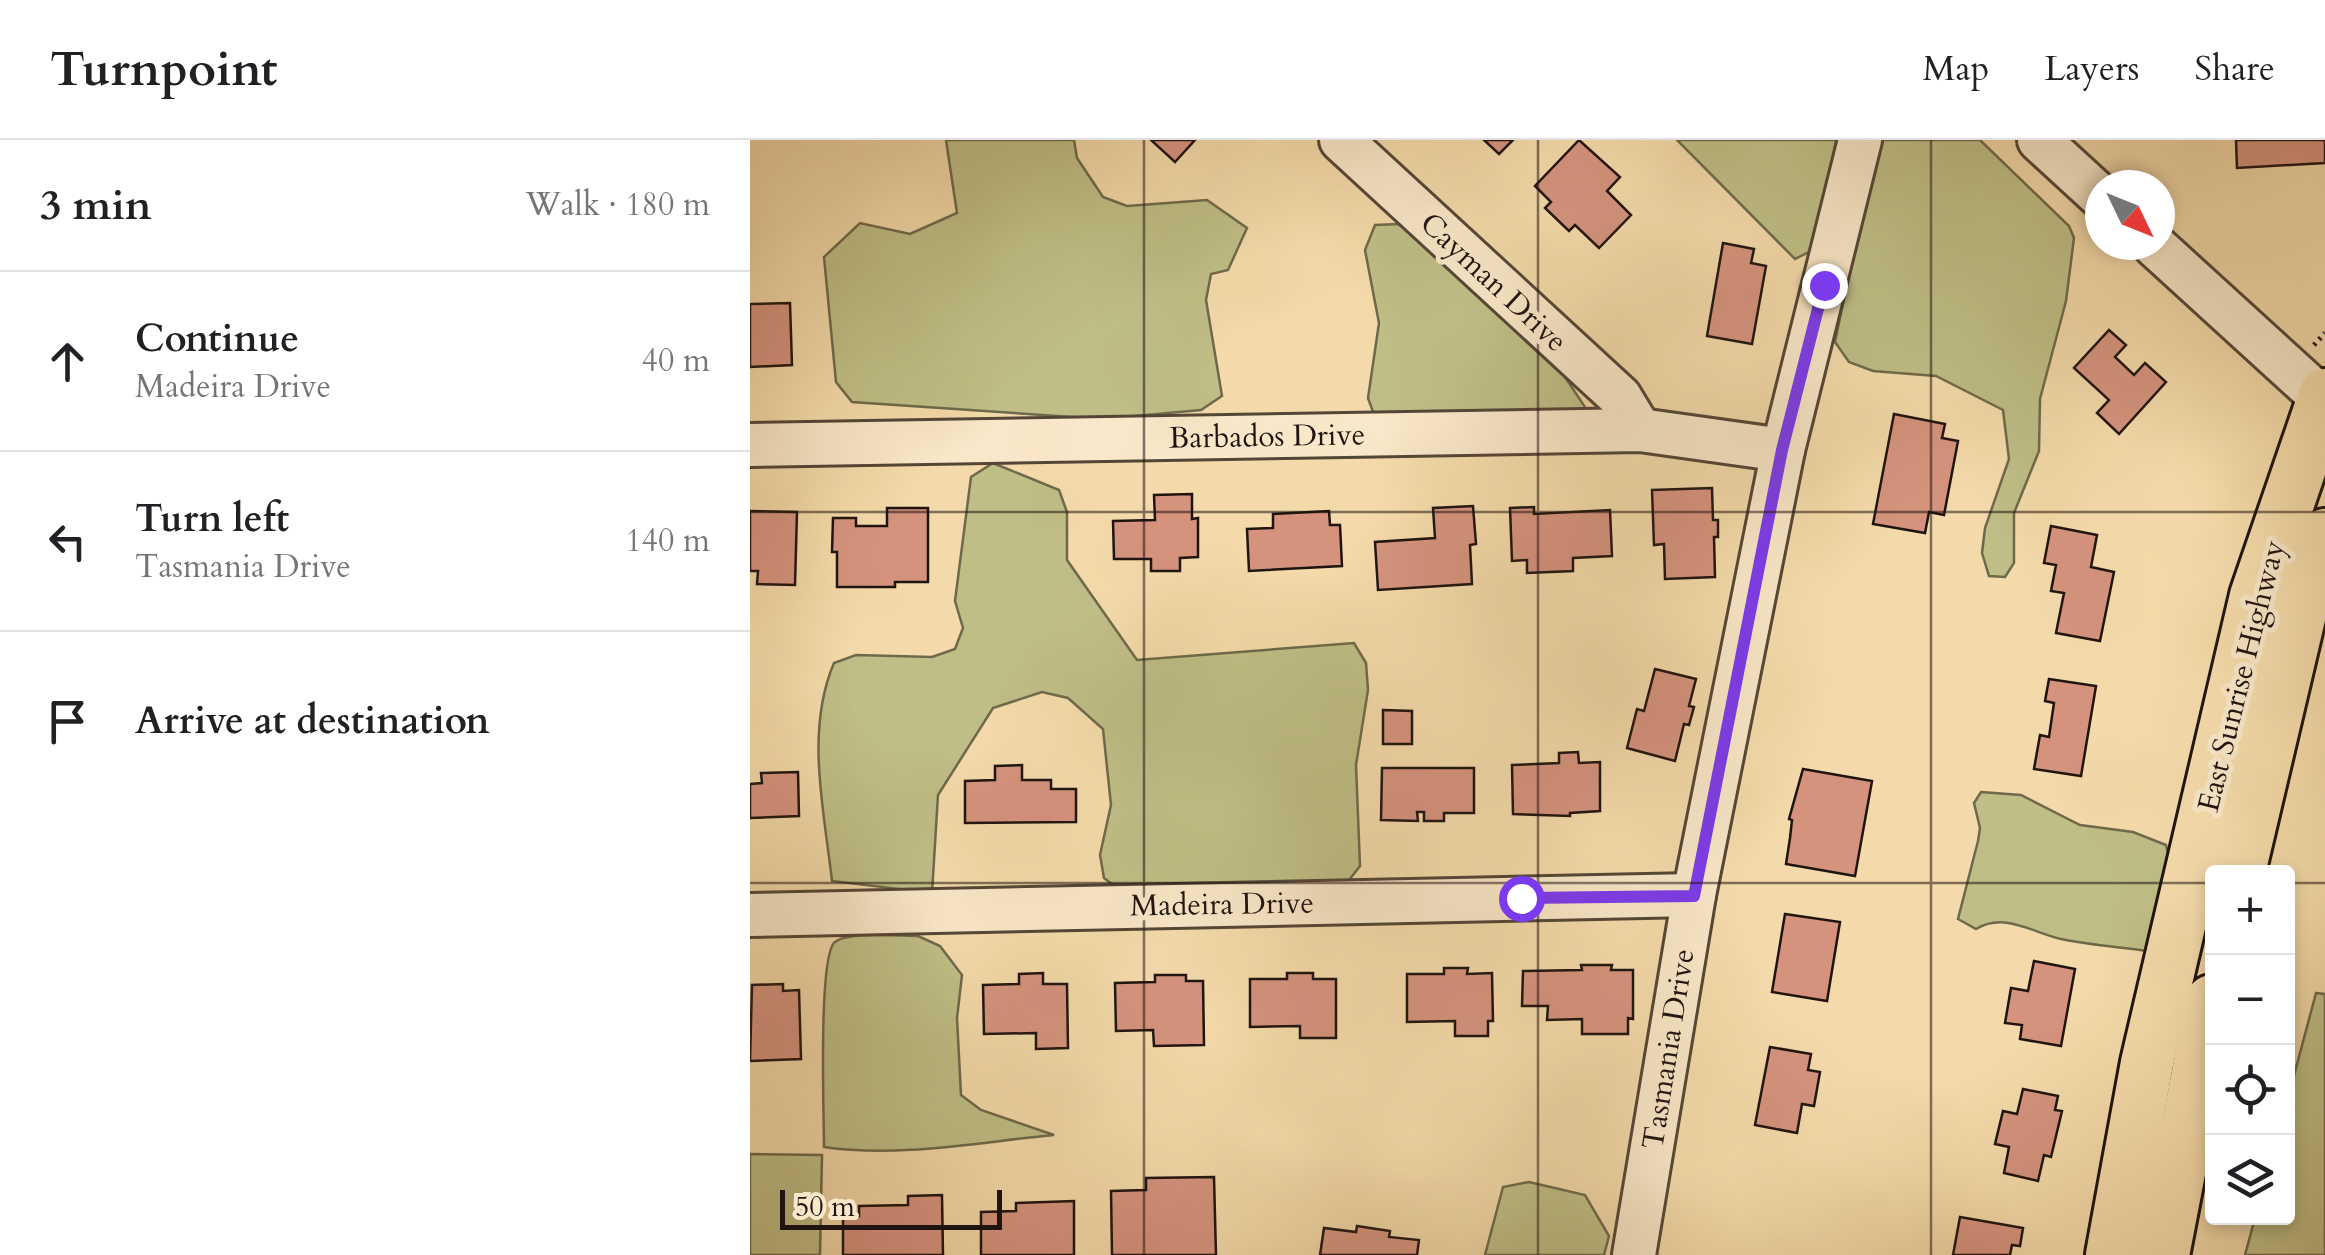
<!DOCTYPE html>
<meta charset="utf-8">
<style>
body{margin:0;font-family:Cardo,serif;background:#f2f2f2;color:#202124}
.controls{position:absolute;right:30px;bottom:30px;display:grid;overflow:hidden;border-radius:10px;box-shadow:0 5px 15px #0003}
.controls button{width:90px;height:90px;display:grid;place-items:center;padding:0;border:0;border-bottom:2px solid #e0e0e0;background:#fff;color:#202124;font:50px sans-serif}
.compass{position:absolute;left:1335px;top:30px;width:90px;height:90px;border-radius:50%;background:#fff;box-shadow:0 5px 15px #0003;rotate:133deg}
.scale{position:absolute;left:30px;bottom:25px;width:222px;box-sizing:border-box;padding-left:10px;border:5px solid #1f1410;border-top:0;font-size:28px;line-height:35px;white-space:nowrap;color:#1f1410;-webkit-text-stroke:8px #f8e7c8;paint-order:stroke}
.stop{position:absolute;width:30px;height:30px;margin:-22px;border:8px solid #7c3aed;border-radius:50%;background:#fff}
.stop.end{background:#7c3aed;border-color:#fff;box-shadow:0 2px 10px #0008}
.list{margin:0;padding:0;list-style:none}
h2{display:flex;justify-content:space-between;align-items:center;height:130px;margin:0;padding:0 40px;font-size:42px}
h2 small{font-size:32px;font-weight:400;color:#757577}
.list li{display:grid;grid-template-columns:65px 1fr auto;gap:30px;align-items:center;box-sizing:border-box;height:180px;padding:0 40px;border-top:2px solid #e0e0e0}
.list b{display:block;font-size:38px;white-space:nowrap}
.list p{margin:0;font-size:32px;white-space:nowrap;color:#757577}
.list em{font-size:32px;font-style:normal;color:#757577}
.icon{flex:none;width:55px;height:55px;fill:none;stroke:currentColor;stroke-width:2;stroke-linecap:round;stroke-linejoin:round}
.map{position:relative;flex:none;width:1575px;height:1115px;overflow:hidden}
header{display:flex;align-items:center;gap:60px;box-sizing:border-box;height:140px;padding:0 50px;background:#fff;border-bottom:2px solid #e0e0e0}
header strong{font-size:48px}
nav{display:flex;gap:55px;margin-inline-start:auto;font-size:35px}
main{display:flex}
aside{flex:1;background:#fff}
.map>svg:first-child{display:block}
.green{fill:#bfbe86;stroke:#6f694b;stroke-width:2.5}
.building{fill:#d5937e;stroke:#1f1410;stroke-width:2.5}
.lines{fill:none;stroke-linecap:round;stroke-linejoin:round}
.minor-casing{stroke:#544636;stroke-width:48}
.major-casing{stroke:#1f1410;stroke-width:58}
.path{stroke:#1f1410;stroke-width:5;stroke-dasharray:2.5 5;stroke-linecap:butt}
.minor{stroke:#f8e7c8;stroke-width:42}
.major{stroke:#f4daaa;stroke-width:52}
.route{stroke:#7c3aed;stroke-width:12}
.grid{fill:none;stroke:#1f1410;stroke-width:2.5;stroke-opacity:0.55}
.labels{text-anchor:middle;stroke-width:10;stroke-linejoin:round;paint-order:stroke}
.street-label{font-size:30px;fill:#1f1410;stroke:#f8e7c8}
</style>
<header>
<strong>Turnpoint</strong>
<nav><a>Map</a><a>Layers</a><a>Share</a></nav>
</header>
<main>
<aside>
<h2>3 min<small>Walk · 180 m</small></h2>
<ul class="list">
<li><svg class="icon" aria-label="ahead" viewBox="0 0 24 24"><path d="M12 20V5M6 11l6-6 6 6"/></svg><div><b>Continue</b><p>Madeira Drive</p></div><em>40 m</em></li>
<li><svg class="icon" aria-label="left" viewBox="0 0 24 24"><path d="M17 20v-9H6M10 6l-5 5 5 5"/></svg><div><b>Turn left</b><p>Tasmania Drive</p></div><em>140 m</em></li>
<li><svg class="icon" aria-label="arrive" viewBox="0 0 24 24"><path d="M6 21V4h12l-3 4 3 4H6"/></svg><div><b>Arrive at destination</b></div></li>
</ul>
</aside>
<div class="map">
<svg width="1575" height="1115" viewBox="0 0 1575 1115">
<rect width="100%" height="100%" fill="#f4daaa"/>
<filter id="stains"><feTurbulence type="fractalNoise" baseFrequency=".002" numOctaves="4"/><feColorMatrix values="0 0 0 0 .2 0 0 0 0 .09 0 0 0 0 .02 0 0 0 .5 -.17"/></filter>
<radialGradient id="worn" r=".72"><stop offset=".6" stop-color="#630" stop-opacity="0"/><stop offset="1" stop-color="#630" stop-opacity=".3"/></radialGradient>
<g class="green">
<path d="M196,0H324L327,18L353,57L377,66L457,60L497,88L478,130L461,134L456,160L472,256L451,270L352,279L102,262L86,242L74,117L110,83L160,94L207,73Z"/>
<path d="M927,0H1086L1067,108L1045,119Z"/>
<path d="M1127,0H1230L1319,86L1324,98L1316,161L1290,259L1289,311L1264,373V423L1255,437L1239,436L1232,413L1235,388L1259,319L1253,270L1186,236L1123,231L1099,222L1085,202Z"/>
<path d="M649,84L669,97L811,231L837,270L626,280L618,258L629,183L615,110L625,85Z"/>
<path d="M243,323L309,350L317,372V420L387,520L604,503L616,523L618,550L606,625L610,726L595,745L375,754L354,738L350,715L361,665L353,589L318,558L292,552L243,568L188,655L182,753L82,741C74,669 55,591 84,523L106,515L182,517L205,509L213,488L205,461L221,337Z"/>
<path d="M1231,652L1271,655L1330,685L1383,692L1416,705L1421,728L1399,811C1370,807 1339,805 1311,799C1281,792 1255,772 1226,789L1208,779L1228,701L1230,688L1224,663Z"/>
<path d="M168,796L190,806L212,835L207,878L211,955L231,970L304,995C229,1002 149,1018 74,1007C74,978 68,814 85,802C98,791 149,796 168,796Z"/>
<path d="M1566,853L1575,854V1115H1495L1505,1078H1538V958Z"/>
<path d="M0,1014L72,1015L70,1115H0Z"/>
<path d="M779,1042L835,1055L859,1096L854,1115H735L753,1047Z"/>
</g>
<g class="building">
<path d="M401,0H445L425,22Z"/>
<path d="M734,0H763L749,14Z"/>
<path d="M829,0L870,37L857,51L881,75L849,108L825,85L819,91L795,68L801,62L785,46Z"/>
<path d="M1486,0H1575V23L1487,28Z"/>
<path d="M973,103L1004,109L1001,123L1016,126L1002,204L957,196Z"/>
<path d="M40,163L42,225L0,227V164Z"/>
<path d="M1359,190L1376,205L1365,217L1384,235L1395,223L1416,242L1369,294L1347,273L1359,260L1324,228Z"/>
<path d="M1144,274L1195,284L1192,298L1208,301L1194,375L1179,372L1175,393L1123,384Z"/>
<path d="M962,348L963,380H968V397H964L965,437L915,439L914,404L904,405L902,350Z"/>
<path d="M442,354V379L448,378V417L430,418V431H401V419H364L363,381L405,380L404,355Z"/>
<path d="M723,366L726,404L720,405L722,444L628,450L625,402L685,398L683,368Z"/>
<path d="M784,367V374L860,370L862,416L823,418V431L777,433V420L762,421L760,368Z"/>
<path d="M137,368H178V442H145V447H87V412H82L83,378H106V386H137Z"/>
<path d="M0,371L47,372L45,445L7,444L8,431H0Z"/>
<path d="M579,371L580,385H590L592,426L499,431L497,389L523,388V374Z"/>
<path d="M1301,386L1347,395L1341,427L1364,432L1350,501L1306,493L1314,453L1301,451L1306,425L1294,423Z"/>
<path d="M905,529L946,539L939,566L944,567L939,585L934,584L925,621L877,608L887,569L894,571Z"/>
<path d="M1299,539L1346,546L1331,636L1284,629L1290,595L1299,597L1304,563L1295,561Z"/>
<path d="M633,570L662,571V604H633Z"/>
<path d="M828,612L829,623L850,622V671L820,673V676L763,674L762,625L809,623V613Z"/>
<path d="M272,625V640H301V649H326V682L215,683V641L245,640V626Z"/>
<path d="M632,628H724V673H694V681H674V672H667L668,681L631,680Z"/>
<path d="M1053,629L1122,641L1105,736L1036,724L1040,698L1042,680L1039,679Z"/>
<path d="M48,632L49,676L0,678V644L12,643L11,633Z"/>
<path d="M1035,774L1090,782L1077,861L1022,852Z"/>
<path d="M1284,821L1325,829L1311,906L1270,899L1272,885L1255,883L1261,848L1278,851Z"/>
<path d="M831,825H862L861,830H883V879L878,878V894H832V879L797,880L798,866H772L773,831L832,830Z"/>
<path d="M694,828H718L717,834L742,833L743,881H738V896H705V881L657,882V834H694Z"/>
<path d="M293,833V844H317L318,908L286,909V893L234,894L233,845L269,844V834Z"/>
<path d="M537,833H563V839H586V898H550V886L500,887V839H537Z"/>
<path d="M405,835H436V841H453L454,905L404,906L403,890L366,891L365,843L405,842Z"/>
<path d="M33,844V851L49,850L51,919L0,921L2,845Z"/>
<path d="M1020,907L1061,914L1058,930L1070,932L1064,966L1052,964L1047,993L1005,985Z"/>
<path d="M1273,949L1308,956L1305,970L1312,971L1301,1017L1294,1015L1288,1041L1254,1033L1259,1007L1245,1004L1253,971L1267,974Z"/>
<path d="M464,1037L466,1115H362L361,1051L396,1050V1038Z"/>
<path d="M192,1055L193,1115H93V1077L109,1076V1066L158,1065V1056Z"/>
<path d="M324,1061V1115H231V1072L266,1071V1063Z"/>
<path d="M1210,1077L1273,1088L1270,1106L1262,1105L1260,1115H1203Z"/>
<path d="M607,1086L640,1091L639,1097L669,1100L667,1115H570L574,1088L606,1092Z"/>
</g>
<g class="lines">
<g class="minor-casing">
<g id="minor">
<path d="M591,0L870,257L890,290"/>
<path d="M1289,0L1350,56"/>
<path d="M1404,105L1575,261"/>
<path d="M0,305L890,290L1033,310"/>
<path d="M0,775L944,755"/>
<path d="M884,1115L944,755L1033,310L1110,0"/>
</g>
</g>
<g class="major-casing">
<g id="major">
<path d="M1489,732L1551,469L1575,395"/>
<path d="M1362,1115L1397,923L1506,456L1575,255"/>
<path d="M1413,1115L1462,861"/>
</g>
</g>
<path class="path" d="M1564,205L1575,193"/>
<use href="#minor" class="minor"/>
<use href="#major" class="major"/>
</g>
<g class="lines">
<path class="route" d="M771,758L944,756L1032,310L1074,145"/>
</g>
<path class="grid" d="M394,0V1115M788,0V1115M1181,0V1115M0,372H1575M0,743H1462M1538,743H1575"/>
<g class="labels">
<g class="street-label">
<text transform="translate(744 142) rotate(43)" y="10">Cayman Drive</text>
<text transform="translate(517 296) rotate(-1)" y="10">Barbados Drive</text>
<text transform="translate(1491 536) rotate(-76)" y="10">East Sunrise Highway</text>
<text transform="translate(472 764) rotate(-1)" y="10">Madeira Drive</text>
<text transform="translate(918 909) rotate(-81)" y="10">Tasmania Drive</text>
</g>
</g>
<rect width="100%" height="100%" filter="url(#stains)"/>
<rect width="100%" height="100%" fill="url(#worn)"/>
</svg>
<div class="controls">
<button>+</button>
<button>−</button>
<button><svg class="icon" aria-label="locate" viewBox="0 0 24 24"><circle cx="12" cy="12" r="6"/><path d="M12 2v4M12 18v4M2 12h4M18 12h4"/></svg></button>
<button><svg class="icon" aria-label="layers" viewBox="0 0 24 24"><path d="M12 4l9 5-9 5-9-5zM3 14l9 5 9-5"/></svg></button>
</div>
<svg class="compass" viewBox="-18 -18 36 36"><path d="M0-13l5 13h-10z" fill="#e53935"/><path d="M0 13l5-13h-10z" fill="#757577"/></svg>
<div class="scale">50 m</div>
<div class="stop" style="left:771px;top:758px"></div>
<div class="stop end" style="left:1074px;top:145px"></div>
</div>
</main>
